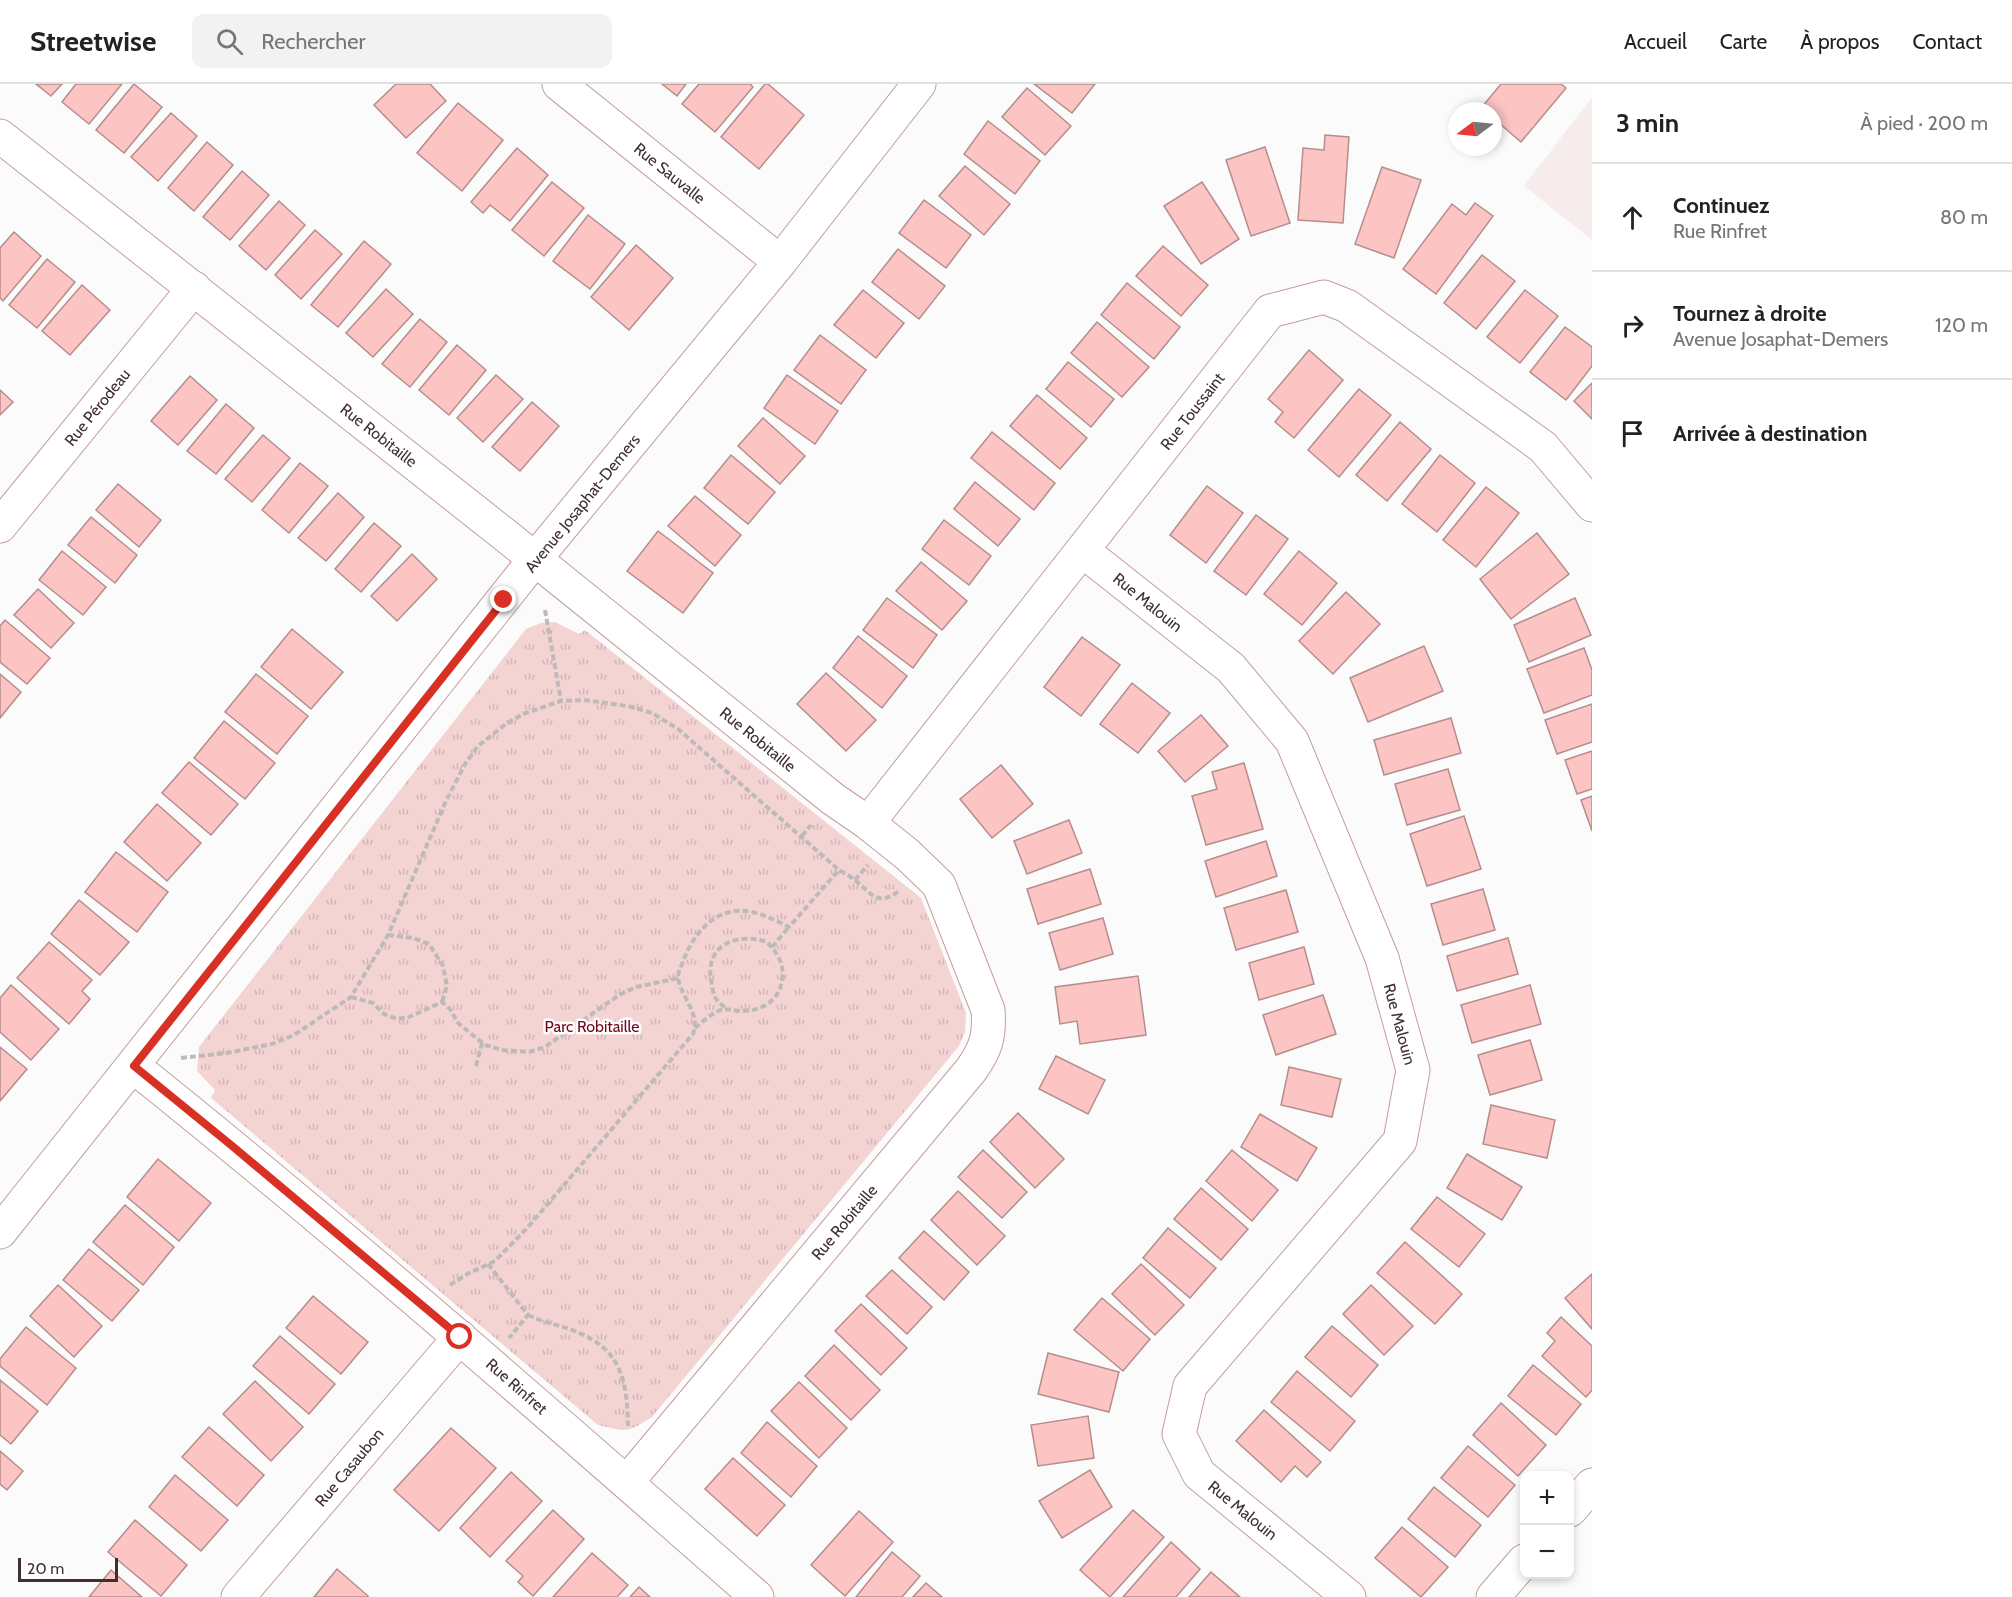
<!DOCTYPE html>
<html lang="fr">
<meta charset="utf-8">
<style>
body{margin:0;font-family:Cabin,sans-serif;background:#f2f2f2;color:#222}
.controls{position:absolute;right:18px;bottom:18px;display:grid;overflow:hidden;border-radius:12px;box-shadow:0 3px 9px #0003}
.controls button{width:54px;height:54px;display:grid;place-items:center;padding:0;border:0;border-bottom:2px solid #e0e0e0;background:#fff;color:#222;font:30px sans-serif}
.compass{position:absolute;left:1448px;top:18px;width:54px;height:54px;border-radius:50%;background:#fff;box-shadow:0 3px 9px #0003;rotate:254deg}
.scale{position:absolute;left:18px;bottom:15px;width:100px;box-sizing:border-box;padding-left:6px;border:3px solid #402f2f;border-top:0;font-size:16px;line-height:21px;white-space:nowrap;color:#402f2f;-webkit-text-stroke:4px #fff;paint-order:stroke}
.stop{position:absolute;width:18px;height:18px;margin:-14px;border:4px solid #d93025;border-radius:50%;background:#fff}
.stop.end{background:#d93025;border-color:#fff;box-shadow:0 2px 6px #0008}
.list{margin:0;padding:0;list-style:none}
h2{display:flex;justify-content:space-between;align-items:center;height:78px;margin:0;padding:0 24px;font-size:26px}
h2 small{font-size:20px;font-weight:400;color:#767676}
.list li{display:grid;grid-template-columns:39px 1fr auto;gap:18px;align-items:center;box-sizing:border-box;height:108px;padding:0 24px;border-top:2px solid #e0e0e0}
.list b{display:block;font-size:22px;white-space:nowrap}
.list p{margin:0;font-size:20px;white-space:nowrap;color:#767676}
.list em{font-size:20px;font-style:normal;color:#767676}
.icon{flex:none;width:33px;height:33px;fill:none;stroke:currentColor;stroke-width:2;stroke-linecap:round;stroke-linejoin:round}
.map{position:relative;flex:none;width:1592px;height:1513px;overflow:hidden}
header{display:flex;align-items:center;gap:36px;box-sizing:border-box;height:84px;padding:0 30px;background:#fff;border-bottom:2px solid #e0e0e0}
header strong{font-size:28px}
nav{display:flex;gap:33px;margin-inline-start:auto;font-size:21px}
.search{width:420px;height:54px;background:#f2f2f2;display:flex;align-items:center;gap:15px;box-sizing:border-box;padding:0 21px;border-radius:12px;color:#767676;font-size:22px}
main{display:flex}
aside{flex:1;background:#fff}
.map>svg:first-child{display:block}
.built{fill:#f7ecec}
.grass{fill:url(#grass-tufts)}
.building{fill:#fdc4c4;stroke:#b68d8d;stroke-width:1.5}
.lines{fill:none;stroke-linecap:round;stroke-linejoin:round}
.minor-casing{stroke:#c69c9c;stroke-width:35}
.path{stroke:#bfbaba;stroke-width:4;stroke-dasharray:6 3;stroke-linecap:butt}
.minor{stroke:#fff;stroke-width:33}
.route{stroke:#d93025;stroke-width:8}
.labels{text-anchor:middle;stroke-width:5;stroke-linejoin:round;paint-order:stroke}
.street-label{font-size:16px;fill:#402f2f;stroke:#fff}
.park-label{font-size:16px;fill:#74041d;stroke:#fff}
</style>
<header>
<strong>Streetwise</strong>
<div class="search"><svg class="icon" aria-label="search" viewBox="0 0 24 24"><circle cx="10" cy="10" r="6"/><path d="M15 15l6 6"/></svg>Rechercher</div>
<nav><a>Accueil</a><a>Carte</a><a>À propos</a><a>Contact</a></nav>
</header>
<main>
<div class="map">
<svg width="1592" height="1513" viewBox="0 0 1592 1513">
<defs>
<pattern id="grass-tufts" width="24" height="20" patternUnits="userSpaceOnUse" patternTransform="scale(1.5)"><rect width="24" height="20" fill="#f4d3d3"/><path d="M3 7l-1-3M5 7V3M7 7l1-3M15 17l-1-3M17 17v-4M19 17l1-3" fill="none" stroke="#d2b5b5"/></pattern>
</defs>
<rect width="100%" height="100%" fill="#fbfbfb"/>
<path class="built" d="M1592,13V156L1524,102Z"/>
<path class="grass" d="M555,538L579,550L585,546L921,814L966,929L965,948L959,962L652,1333C626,1349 628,1348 598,1341L211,1014L215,1006L197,987L199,963L526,545L541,539Z"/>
<g class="building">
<path d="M36,0H62L51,12Z"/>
<path d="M76,0H122L89,40L62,18Z"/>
<path d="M134,0L162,23L124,69L96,46Z"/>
<path d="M396,0H430L446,17L406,54L374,21Z"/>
<path d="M662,0H686L677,12Z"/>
<path d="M699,0H750L753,3L715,48L682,20Z"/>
<path d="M765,0H768L804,31L759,85L721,53Z"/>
<path d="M1034,0H1095L1072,29Z"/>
<path d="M1501,0H1561L1566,4L1521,58L1493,34V27H1485L1481,24Z"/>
<path d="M1027,4L1071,42L1045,71L1002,33Z"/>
<path d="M458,19L503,56L462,107L417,69Z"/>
<path d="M171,29L197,52L158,97L131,73Z"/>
<path d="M988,37L1040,77L1015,110L964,70Z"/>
<path d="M1325,51L1349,53L1343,139L1298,136L1303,64L1324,66Z"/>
<path d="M207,58L233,81L194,127L168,104Z"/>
<path d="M1265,63L1290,139L1251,152L1226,76Z"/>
<path d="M517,64L548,91L510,137L490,121L483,129L471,118Z"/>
<path d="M965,82L1010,120L984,151L939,112Z"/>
<path d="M1382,83L1421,96L1394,174L1355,160Z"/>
<path d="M242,87L269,111L230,156L203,133Z"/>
<path d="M552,98L584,124L544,172L512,146Z"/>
<path d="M1202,98L1239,155L1201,180L1164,122Z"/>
<path d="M924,116L971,151L946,184L899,149Z"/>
<path d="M279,117L305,141L266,186L239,162Z"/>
<path d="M1475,119L1493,132L1436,210L1403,185L1452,120L1466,131Z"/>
<path d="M588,131L625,160L590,205L553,177Z"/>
<path d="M315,146L342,170L301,215L275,191Z"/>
<path d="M14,148L41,172L3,217L0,214V164Z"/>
<path d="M364,157L391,180L338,243L311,221Z"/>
<path d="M636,161L673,194L629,246L591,213Z"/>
<path d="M1163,162L1208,201L1181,232L1136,192Z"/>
<path d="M898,165L945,202L919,235L872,198Z"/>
<path d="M1482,171L1515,197L1476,245L1444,219Z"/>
<path d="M47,175L75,198L37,244L9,221Z"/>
<path d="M1127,199L1180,243L1154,275L1101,231Z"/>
<path d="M82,201L110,226L70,271L42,247Z"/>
<path d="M386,205L413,230L373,273L346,249Z"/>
<path d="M863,206L904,239L876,274L834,241Z"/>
<path d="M1525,206L1558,232L1520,279L1487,253Z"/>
<path d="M420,235L447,258L410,303L382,280Z"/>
<path d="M1097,238L1149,283L1122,313L1071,269Z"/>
<path d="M1565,243L1592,263V282L1566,316L1530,288Z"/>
<path d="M820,251L866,286L841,320L794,286Z"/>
<path d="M457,261L486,286L449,331L419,306Z"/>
<path d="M1309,266L1343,296L1294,354L1275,338L1283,328L1268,315Z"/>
<path d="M1068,278L1114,315L1091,343L1046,305Z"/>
<path d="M496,291L523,315L483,358L457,334Z"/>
<path d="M787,291L838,327L815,360L764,324Z"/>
<path d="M190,292L217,316L178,361L151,337Z"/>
<path d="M1592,299V335L1574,317Z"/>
<path d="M1359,305L1391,331L1339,393L1308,366Z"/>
<path d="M0,306L13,318L0,331Z"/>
<path d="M1037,311L1087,354L1060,385L1010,342Z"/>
<path d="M532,318L559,342L520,387L492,363Z"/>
<path d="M226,320L254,344L216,390L187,367Z"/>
<path d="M763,334L805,372L780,400L738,362Z"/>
<path d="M1400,338L1431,365L1387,417L1356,391Z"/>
<path d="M992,348L1055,399L1034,426L971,374Z"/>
<path d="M263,351L290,374L252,418L225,395Z"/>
<path d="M731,371L775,408L748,440L704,404Z"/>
<path d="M1440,371L1475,399L1437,448L1402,420Z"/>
<path d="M300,379L328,402L289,449L262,426Z"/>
<path d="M975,398L1020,435L998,462L954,425Z"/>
<path d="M118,400L161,436L139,463L96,426Z"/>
<path d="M1207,402L1243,429L1206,479L1170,451Z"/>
<path d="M1486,403L1519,429L1476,483L1443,456Z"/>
<path d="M338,409L364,433L326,477L298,454Z"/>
<path d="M695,412L741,451L715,482L668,442Z"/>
<path d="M1256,431L1288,455L1246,511L1214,487Z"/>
<path d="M91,433L137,471L115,499L68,461Z"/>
<path d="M944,436L991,472L969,501L922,465Z"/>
<path d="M374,439L401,462L361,508L335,485Z"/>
<path d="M658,447L713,489L683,529L627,487Z"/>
<path d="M1537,449L1569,490L1511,535L1480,495Z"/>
<path d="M62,467L106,503L83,531L39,496Z"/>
<path d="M1299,467L1337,499L1302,541L1264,510Z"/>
<path d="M412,470L437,495L397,537L371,512Z"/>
<path d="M921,478L967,517L942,546L896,507Z"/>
<path d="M38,505L74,539L51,564L14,531Z"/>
<path d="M1346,508L1380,540L1333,590L1299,557Z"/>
<path d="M887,514L937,551L913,584L863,546Z"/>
<path d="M1575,514L1591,551L1529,578L1514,541Z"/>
<path d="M5,536L50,574L27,600L0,578V542Z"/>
<path d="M292,545L343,588L311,625L261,583Z"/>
<path d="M858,552L907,592L882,624L833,584Z"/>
<path d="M1082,553L1120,581L1081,632L1044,603Z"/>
<path d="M1424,562L1443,607L1368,638L1350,594Z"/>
<path d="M1584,564L1592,586V611L1544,629L1527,585Z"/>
<path d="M826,589L876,636L846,667L797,620Z"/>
<path d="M0,590L21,608L0,634Z"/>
<path d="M256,590L308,632L277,670L225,628Z"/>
<path d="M1132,599L1170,629L1138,669L1100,640Z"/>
<path d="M1592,620V658L1557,670L1545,636Z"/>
<path d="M1201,631L1228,662L1185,698L1158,667Z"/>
<path d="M1451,634L1461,669L1384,691L1374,656Z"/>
<path d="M224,637L275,679L245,715L194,674Z"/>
<path d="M1592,667V705L1577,710L1565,676Z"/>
<path d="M189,678L238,720L211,751L162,709Z"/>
<path d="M1244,679L1263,745L1206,761L1192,712L1217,705L1212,688Z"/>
<path d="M1001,681L1033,720L992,754L960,715Z"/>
<path d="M1448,685L1460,726L1407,741L1395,700Z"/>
<path d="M1592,712V747L1581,716Z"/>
<path d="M157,720L201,759L167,797L124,758Z"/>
<path d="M1464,732L1481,785L1427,802L1410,750Z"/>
<path d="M1069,736L1082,769L1027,790L1014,757Z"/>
<path d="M1266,757L1277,792L1216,813L1205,777Z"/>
<path d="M116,768L168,808L137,848L85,808Z"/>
<path d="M1090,785L1101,820L1038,840L1027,805Z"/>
<path d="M1483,805L1495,846L1443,861L1431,820Z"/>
<path d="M1286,806L1298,848L1236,866L1224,824Z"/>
<path d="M79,816L129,858L100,891L51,850Z"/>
<path d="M1103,834L1113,870L1060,886L1049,849Z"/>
<path d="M1508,854L1518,890L1457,907L1447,872Z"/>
<path d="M49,858L92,896L82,907L90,915L69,940L17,894Z"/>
<path d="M1304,863L1314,900L1259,916L1249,879Z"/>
<path d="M1138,892L1146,951L1080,960L1077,937L1060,940L1055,903Z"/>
<path d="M11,901L59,945L31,976L0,948V914Z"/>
<path d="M1530,901L1541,940L1472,959L1461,921Z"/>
<path d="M1323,911L1336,950L1276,971L1263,931Z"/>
<path d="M1530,956L1542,996L1490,1011L1478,971Z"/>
<path d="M0,963L27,985L0,1017Z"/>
<path d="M1056,972L1105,996L1088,1030L1039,1005Z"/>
<path d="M1289,983L1341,995L1332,1033L1281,1021Z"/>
<path d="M1491,1021L1555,1036L1547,1074L1483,1060Z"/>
<path d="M1018,1029L1064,1075L1035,1104L990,1058Z"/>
<path d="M1260,1030L1317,1064L1297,1097L1241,1063Z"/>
<path d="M983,1066L1027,1108L1002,1134L958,1093Z"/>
<path d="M1232,1066L1278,1106L1252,1137L1206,1097Z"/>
<path d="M1467,1070L1522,1103L1502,1136L1447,1104Z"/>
<path d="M158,1075L211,1119L179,1157L127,1113Z"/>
<path d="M1201,1104L1248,1145L1221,1176L1174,1135Z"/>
<path d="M958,1107L1005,1152L977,1181L931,1136Z"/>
<path d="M1437,1113L1485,1150L1459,1183L1411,1145Z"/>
<path d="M125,1121L174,1163L143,1201L93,1158Z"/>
<path d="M1168,1144L1216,1184L1190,1214L1143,1174Z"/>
<path d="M924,1147L969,1188L944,1216L899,1174Z"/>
<path d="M1405,1158L1462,1210L1435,1240L1377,1189Z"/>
<path d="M89,1165L139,1206L112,1237L63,1196Z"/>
<path d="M1141,1180L1184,1221L1155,1251L1112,1210Z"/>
<path d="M892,1186L932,1223L907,1250L866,1212Z"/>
<path d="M1592,1190V1245L1565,1214Z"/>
<path d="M58,1201L102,1242L74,1273L30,1232Z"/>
<path d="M1371,1201L1413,1242L1384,1271L1343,1230Z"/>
<path d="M313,1212L368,1258L341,1290L286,1244Z"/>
<path d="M1102,1214L1150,1255L1123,1287L1074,1246Z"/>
<path d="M861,1220L907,1264L881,1291L835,1247Z"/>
<path d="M1561,1233L1592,1262V1306L1586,1313L1542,1272L1555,1257L1547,1249Z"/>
<path d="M1332,1242L1378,1281L1351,1313L1305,1273Z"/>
<path d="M26,1243L76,1284L47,1321L0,1282V1275Z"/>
<path d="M280,1252L335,1300L309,1330L253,1282Z"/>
<path d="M834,1261L880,1306L851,1336L805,1292Z"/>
<path d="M1048,1269L1119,1288L1109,1328L1038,1310Z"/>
<path d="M1533,1281L1581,1320L1556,1351L1508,1312Z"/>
<path d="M1297,1287L1355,1337L1330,1367L1271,1318Z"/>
<path d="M0,1296L38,1327L11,1360L0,1351Z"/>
<path d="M255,1297L303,1343L271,1377L223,1330Z"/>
<path d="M799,1298L847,1344L819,1374L771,1327Z"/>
<path d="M1501,1319L1546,1361L1518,1392L1473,1351Z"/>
<path d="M1264,1326L1321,1378L1307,1393L1295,1382L1281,1398L1236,1357Z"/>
<path d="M1088,1332L1094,1374L1038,1382L1031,1341Z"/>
<path d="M767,1338L817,1382L791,1413L741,1369Z"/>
<path d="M209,1343L264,1391L237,1422L182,1373Z"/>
<path d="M451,1344L496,1384L439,1447L394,1406Z"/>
<path d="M1468,1362L1515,1401L1488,1433L1441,1394Z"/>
<path d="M0,1367L23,1387L7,1406L0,1400Z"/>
<path d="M733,1374L785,1421L757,1452L705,1405Z"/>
<path d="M1090,1386L1112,1423L1062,1454L1039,1417Z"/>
<path d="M511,1388L542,1417L490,1473L460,1444Z"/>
<path d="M175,1391L228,1436L201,1467L149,1423Z"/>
<path d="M1434,1403L1481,1441L1455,1473L1408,1435Z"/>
<path d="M553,1426L584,1455L533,1512L518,1498L523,1492L506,1477Z"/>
<path d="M1133,1426L1164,1453L1110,1513L1080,1486Z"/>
<path d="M859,1427L893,1458L845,1512L811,1481Z"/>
<path d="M135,1436L187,1481L161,1512L108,1468Z"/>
<path d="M1402,1443L1448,1483L1421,1513L1375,1474Z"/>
<path d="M1171,1458L1200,1485L1176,1513H1123Z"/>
<path d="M892,1468L920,1492L902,1513H856Z"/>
<path d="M592,1469L628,1501L617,1513H553Z"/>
<path d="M337,1485L368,1512V1513H314Z"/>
<path d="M111,1486L142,1513H89Z"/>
<path d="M1211,1488L1240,1513H1189Z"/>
<path d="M926,1499L942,1513H913Z"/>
<path d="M639,1503L650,1513H630Z"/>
</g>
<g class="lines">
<g class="minor-casing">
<g id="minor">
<path d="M559,0L780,178"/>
<path d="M0,52L505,451L833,715L868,739L908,771L939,801L988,926C990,952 986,965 971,986L627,1398"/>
<path d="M0,442L194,204"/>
<path d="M1083,467L1231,584L1292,657L1382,874L1413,986L1400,1057L1190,1302L1179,1350L1199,1390L1349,1513"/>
<path d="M868,739L1270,227L1324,213L1347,222L1543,363L1592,421"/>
<path d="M133,982C347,1153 552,1333 757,1513"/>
<path d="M0,1148L535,475L780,178L919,0"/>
<path d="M1570,1426L1592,1401"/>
<path d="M238,1513L460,1253"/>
<path d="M1493,1513L1524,1477"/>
</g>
</g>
<g class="path">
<path d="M545,526L561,617"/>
<path d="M802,752L811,741"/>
<path d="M855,796L868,781"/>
<path d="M388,851L413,854L429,860L443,882L447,902L442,918"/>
<path d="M772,863L789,843"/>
<path d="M351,913L373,919L384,930L397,935L409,933L442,918L450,925L458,939L485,961L502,966L529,968L545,963L619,911L636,903L679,894"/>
<path d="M695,944C702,938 710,931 718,927C726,923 733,927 742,927C762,927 779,917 782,896C785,880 777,869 767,858C737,848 705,861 711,896C712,902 713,910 716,915C718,918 723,921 726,925"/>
<path d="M181,974L227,969L272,960L294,951L351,913L388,851L446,717L465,680L478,662L506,640L523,630L561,617L584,616L628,622L652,629L678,645L839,786C844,789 850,792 855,796C872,810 877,823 899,807"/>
<path d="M476,982L482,959"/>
<path d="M488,1180L528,1231L509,1254"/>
<path d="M450,1201L469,1189L495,1177L528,1143L693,950C701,930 680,912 678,893C678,887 682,881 684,875C692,854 710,829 736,827C754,825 773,835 789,843L839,786"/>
<path d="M528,1231C544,1239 561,1241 577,1248C622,1266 627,1298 628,1342"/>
</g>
<use href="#minor" class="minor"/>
</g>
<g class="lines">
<path class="route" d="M460,1253L231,1061L134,982L504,516"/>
</g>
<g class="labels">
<g class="street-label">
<text transform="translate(670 89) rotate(39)" y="6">Rue Sauvalle</text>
<text transform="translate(97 323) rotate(-51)" y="6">Rue Pérodeau</text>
<text transform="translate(1192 327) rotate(-52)" y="6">Rue Toussaint</text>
<text transform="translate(379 351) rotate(38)" y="6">Rue Robitaille</text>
<text transform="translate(582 419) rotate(-51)" y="6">Avenue Josaphat-Demers</text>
<text transform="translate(1148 518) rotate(39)" y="6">Rue Malouin</text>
<text transform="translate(758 655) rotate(39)" y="6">Rue Robitaille</text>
<text transform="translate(1400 940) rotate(75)" y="6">Rue Malouin</text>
<text transform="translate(844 1138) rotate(-50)" y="6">Rue Robitaille</text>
<text transform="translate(517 1302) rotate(41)" y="6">Rue Rinfret</text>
<text transform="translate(349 1383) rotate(-50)" y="6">Rue Casaubon</text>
<text transform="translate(1243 1426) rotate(39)" y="6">Rue Malouin</text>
</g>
<g class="park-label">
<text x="592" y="948">Parc Robitaille</text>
</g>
</g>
</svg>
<div class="controls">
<button>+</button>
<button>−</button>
</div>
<svg class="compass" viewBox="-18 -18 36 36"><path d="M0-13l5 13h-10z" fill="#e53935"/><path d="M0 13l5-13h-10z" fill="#767676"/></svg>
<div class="scale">20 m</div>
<div class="stop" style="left:460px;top:1253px"></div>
<div class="stop end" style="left:504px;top:516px"></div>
</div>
<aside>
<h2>3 min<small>À pied · 200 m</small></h2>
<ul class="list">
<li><svg class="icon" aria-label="ahead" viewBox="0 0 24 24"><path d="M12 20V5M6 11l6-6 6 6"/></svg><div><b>Continuez</b><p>Rue Rinfret</p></div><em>80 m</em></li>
<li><svg class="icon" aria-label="right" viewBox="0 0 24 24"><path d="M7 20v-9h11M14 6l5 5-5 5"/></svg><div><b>Tournez à droite</b><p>Avenue Josaphat-Demers</p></div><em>120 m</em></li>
<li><svg class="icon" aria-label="arrive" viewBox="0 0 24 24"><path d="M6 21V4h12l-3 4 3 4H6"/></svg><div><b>Arrivée à destination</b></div></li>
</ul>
</aside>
</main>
